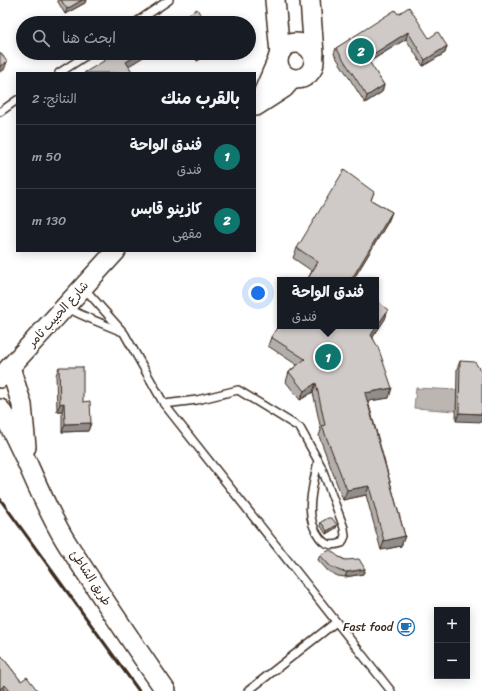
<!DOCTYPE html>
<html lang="ar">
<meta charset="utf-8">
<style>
body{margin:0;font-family:Sriracha,"Playpen Sans Arabic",sans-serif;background:#20242c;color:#f1f3f6;direction:rtl}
.controls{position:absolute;right:12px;bottom:12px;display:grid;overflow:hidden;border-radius:0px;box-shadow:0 2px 10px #0003}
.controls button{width:36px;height:36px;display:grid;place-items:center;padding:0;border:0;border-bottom:1px solid #363941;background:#171b24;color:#f1f3f6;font:20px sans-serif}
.you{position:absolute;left:258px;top:293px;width:14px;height:14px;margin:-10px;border:3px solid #fff;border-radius:50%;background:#1a73e8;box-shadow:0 0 0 6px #1a73e833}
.badge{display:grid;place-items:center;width:26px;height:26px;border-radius:50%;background:#0f766e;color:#fff;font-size:13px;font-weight:700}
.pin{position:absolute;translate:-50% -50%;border:2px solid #fff;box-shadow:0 1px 4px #0006}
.popup{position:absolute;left:277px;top:277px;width:102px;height:52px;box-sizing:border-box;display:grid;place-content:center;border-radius:0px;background:#171b24;filter:drop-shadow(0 1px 3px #0005);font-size:13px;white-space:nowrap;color:#9ea1a6}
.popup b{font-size:15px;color:#f1f3f6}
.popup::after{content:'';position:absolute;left:50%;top:100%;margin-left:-8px;border:8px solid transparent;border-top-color:#171b24}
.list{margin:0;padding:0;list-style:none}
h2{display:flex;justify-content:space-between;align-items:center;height:52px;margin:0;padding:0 16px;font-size:17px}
h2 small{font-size:13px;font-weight:400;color:#9ea1a6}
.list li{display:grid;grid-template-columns:26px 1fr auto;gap:12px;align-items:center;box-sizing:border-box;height:64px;padding:0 16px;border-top:1px solid #363941}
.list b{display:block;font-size:15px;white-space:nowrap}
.list p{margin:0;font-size:13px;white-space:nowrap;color:#9ea1a6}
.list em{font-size:13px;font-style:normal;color:#9ea1a6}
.icon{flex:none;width:22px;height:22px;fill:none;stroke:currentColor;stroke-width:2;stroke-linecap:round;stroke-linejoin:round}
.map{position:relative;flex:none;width:482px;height:691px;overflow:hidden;direction:ltr}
.search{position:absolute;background:#171b24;box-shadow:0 2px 10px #0003;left:16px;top:16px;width:240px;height:44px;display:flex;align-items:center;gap:10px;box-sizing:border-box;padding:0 14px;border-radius:22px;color:#9ea1a6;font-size:15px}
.panel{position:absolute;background:#171b24;box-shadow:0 2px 10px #0003;left:16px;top:72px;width:240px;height:180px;border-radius:0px;direction:rtl}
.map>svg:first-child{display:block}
.water{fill:#bcb6b3;stroke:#887e77}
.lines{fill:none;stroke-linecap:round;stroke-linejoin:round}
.service-casing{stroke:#3b2a1e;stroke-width:10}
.tertiary-casing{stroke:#3b2a1e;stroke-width:22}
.service{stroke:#fff;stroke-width:7}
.tertiary{stroke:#fff;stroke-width:19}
.rail{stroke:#3b2a1e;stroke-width:3}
.wall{fill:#b2aeab;stroke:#3b2a1e}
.shaded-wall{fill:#918d8b;stroke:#3b2a1e}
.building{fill:#cfcac7;stroke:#3b2a1e}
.labels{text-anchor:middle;stroke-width:3.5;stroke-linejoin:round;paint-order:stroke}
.street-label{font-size:12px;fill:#3b2a1e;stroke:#fff}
.poi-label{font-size:12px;fill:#3b2a1e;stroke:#fff;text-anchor:end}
</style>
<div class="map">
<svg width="482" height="691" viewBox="0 0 482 691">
<rect width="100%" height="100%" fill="#fff"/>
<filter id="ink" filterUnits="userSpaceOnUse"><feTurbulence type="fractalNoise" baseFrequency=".025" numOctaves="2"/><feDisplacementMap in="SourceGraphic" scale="8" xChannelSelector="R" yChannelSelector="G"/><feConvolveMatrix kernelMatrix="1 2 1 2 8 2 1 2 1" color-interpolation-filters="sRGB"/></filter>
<g filter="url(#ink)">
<path class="water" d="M416,388L457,390L456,411L414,408Z"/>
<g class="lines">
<g class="service-casing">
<g id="service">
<path d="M135,23L169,0"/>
<path d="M59,73L90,53"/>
<path d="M0,112L17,100"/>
<path d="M84,288L124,333L164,404L391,691"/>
<path d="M66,307C83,317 102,323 120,331"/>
<path d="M164,404L197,400L238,390L300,428L321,466L344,528L345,536L342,543C333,546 326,546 320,538C302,515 314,486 318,460"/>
<path d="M248,691L336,622"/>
</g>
</g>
<g class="tertiary-casing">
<g id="tertiary">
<path d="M275,0L280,53"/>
<path d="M310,0L314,54"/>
<circle cx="296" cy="61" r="18"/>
<path d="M259,103L278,59"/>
<path d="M256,106L284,88L292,79"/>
<path d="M10,367L22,405L26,447"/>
<path d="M0,378L116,251"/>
<path d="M0,409C26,452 41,503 68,545C100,594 132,643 166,691"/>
</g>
</g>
<use href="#service" class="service"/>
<use href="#tertiary" class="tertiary"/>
<path class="rail" d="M0,499L139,691"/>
</g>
<g class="wall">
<path d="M57,0H86L85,3L65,14Z"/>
<path d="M398,14L429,38L447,46L445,53L423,66L406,39L369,62L384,85L382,92L365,103L334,54L336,48Z"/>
<path d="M192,53H211L197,61Z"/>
<path d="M374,192L371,200L392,212L388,222L353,280H307L312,271L293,258L297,248Z"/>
<path d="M388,310L385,319L373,337L389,398L368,401L405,536L401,546L381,550L366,495L343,500L319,436L321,430L313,392L300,400L286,382L289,372L297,365L268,346L271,337Z"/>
<path d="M460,361L482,373L456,421L457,369Z"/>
<path d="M59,367L83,402L91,423L88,431L62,432V411H57L56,375Z"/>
<path d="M321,522L337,525L336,528L326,534L320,525Z"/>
<path d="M320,555L339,557L365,569L363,574L345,577L338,576L328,571L318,560Z"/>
<path d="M0,654L21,681L38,691H0Z"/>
</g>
<g class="shaded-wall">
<path d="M82,0H86L85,3L65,14L67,9Z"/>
<path d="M408,32L406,39L364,65L367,58Z"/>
<path d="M447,46L445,53L423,66L425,60Z"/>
<path d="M141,53H150L124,69L126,62Z"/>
<path d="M201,53H211L197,61L200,54Z"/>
<path d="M7,62L4,70L0,72V66Z"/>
<path d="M384,85L382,92L365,103L367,96Z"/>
<path d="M392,212L388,222L353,280H350Z"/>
<path d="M388,310L385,319L368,344L371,335Z"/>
<path d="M316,383L313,392L300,400L304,391Z"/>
<path d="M392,388L389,398L362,402L365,393Z"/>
<path d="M64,403L62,411H57L60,404Z"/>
<path d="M459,413L482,414V422L456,421Z"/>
<path d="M91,423L88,431L62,432L65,424Z"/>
<path d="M369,486L366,495L343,500L347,490Z"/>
<path d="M337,525L336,528L326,534L327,531Z"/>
<path d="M405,536L401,546L381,550L384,541Z"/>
<path d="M365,569L363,574L345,577L347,572Z"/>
<path d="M5,685L3,691H0V689Z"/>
</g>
<g class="building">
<path d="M61,0H82L67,9Z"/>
<path d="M409,7L429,38L438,32L447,46L425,60L408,32L367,58L384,85L367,96L336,48L395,10L398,14Z"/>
<path d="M197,9L206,23H174Z"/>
<path d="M1,53L7,62L0,66V54Z"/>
<path d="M117,53H141L126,62L133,73H84Z"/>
<path d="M344,170L374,192L371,200L392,212L351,280H307L318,262L297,248Z"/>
<path d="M376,300L388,310L371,335L378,347L392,388L365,393L405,536L384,541L369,486L347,490L322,426L325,425L316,383L304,391L289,372L305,359L271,337L280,323V326H376Z"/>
<path d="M460,361L475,362L482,373V414L459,413Z"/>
<path d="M59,367H83V402L90,401L91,423L65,424L64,403L60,404Z"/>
<path d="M328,518H332L337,525L327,531L321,522Z"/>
<path d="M330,550L339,557L345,560L359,559L365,569L347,572L340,571L330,566L320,555Z"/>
<path d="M0,654L21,681L27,677L38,691H10L5,685L0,689Z"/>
</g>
</g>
<defs>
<g id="cafe-ring" transform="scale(0.9)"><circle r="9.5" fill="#fff" stroke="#1f6fb2" stroke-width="1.5"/><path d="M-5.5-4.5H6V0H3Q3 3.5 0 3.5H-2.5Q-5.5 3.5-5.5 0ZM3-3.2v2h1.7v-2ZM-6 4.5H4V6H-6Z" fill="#1f6fb2"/></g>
</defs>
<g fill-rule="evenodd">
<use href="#cafe-ring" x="406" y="627"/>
</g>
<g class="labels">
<g class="street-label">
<text transform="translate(58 314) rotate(-48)" y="4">شارع الحبيب ثامر</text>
<text transform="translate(91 578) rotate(57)" y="4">طريق الشاطئ</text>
</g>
<g class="poi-label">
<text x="393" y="631">Fast food</text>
</g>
</g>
</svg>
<div class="controls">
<button>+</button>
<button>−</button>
</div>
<div class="you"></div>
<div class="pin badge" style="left:328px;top:357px">1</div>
<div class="popup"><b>فندق الواحة</b>فندق</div>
<div class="pin badge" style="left:361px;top:51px">2</div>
<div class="search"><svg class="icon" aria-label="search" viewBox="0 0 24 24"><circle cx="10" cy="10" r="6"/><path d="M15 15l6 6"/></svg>ابحث هنا</div>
<section class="panel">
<h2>بالقرب منك<small>النتائج: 2</small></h2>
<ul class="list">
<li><span class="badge">1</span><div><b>فندق الواحة</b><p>فندق</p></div><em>50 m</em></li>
<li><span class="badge">2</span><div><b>كازينو قابس</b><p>مقهى</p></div><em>130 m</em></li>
</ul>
</section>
</div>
